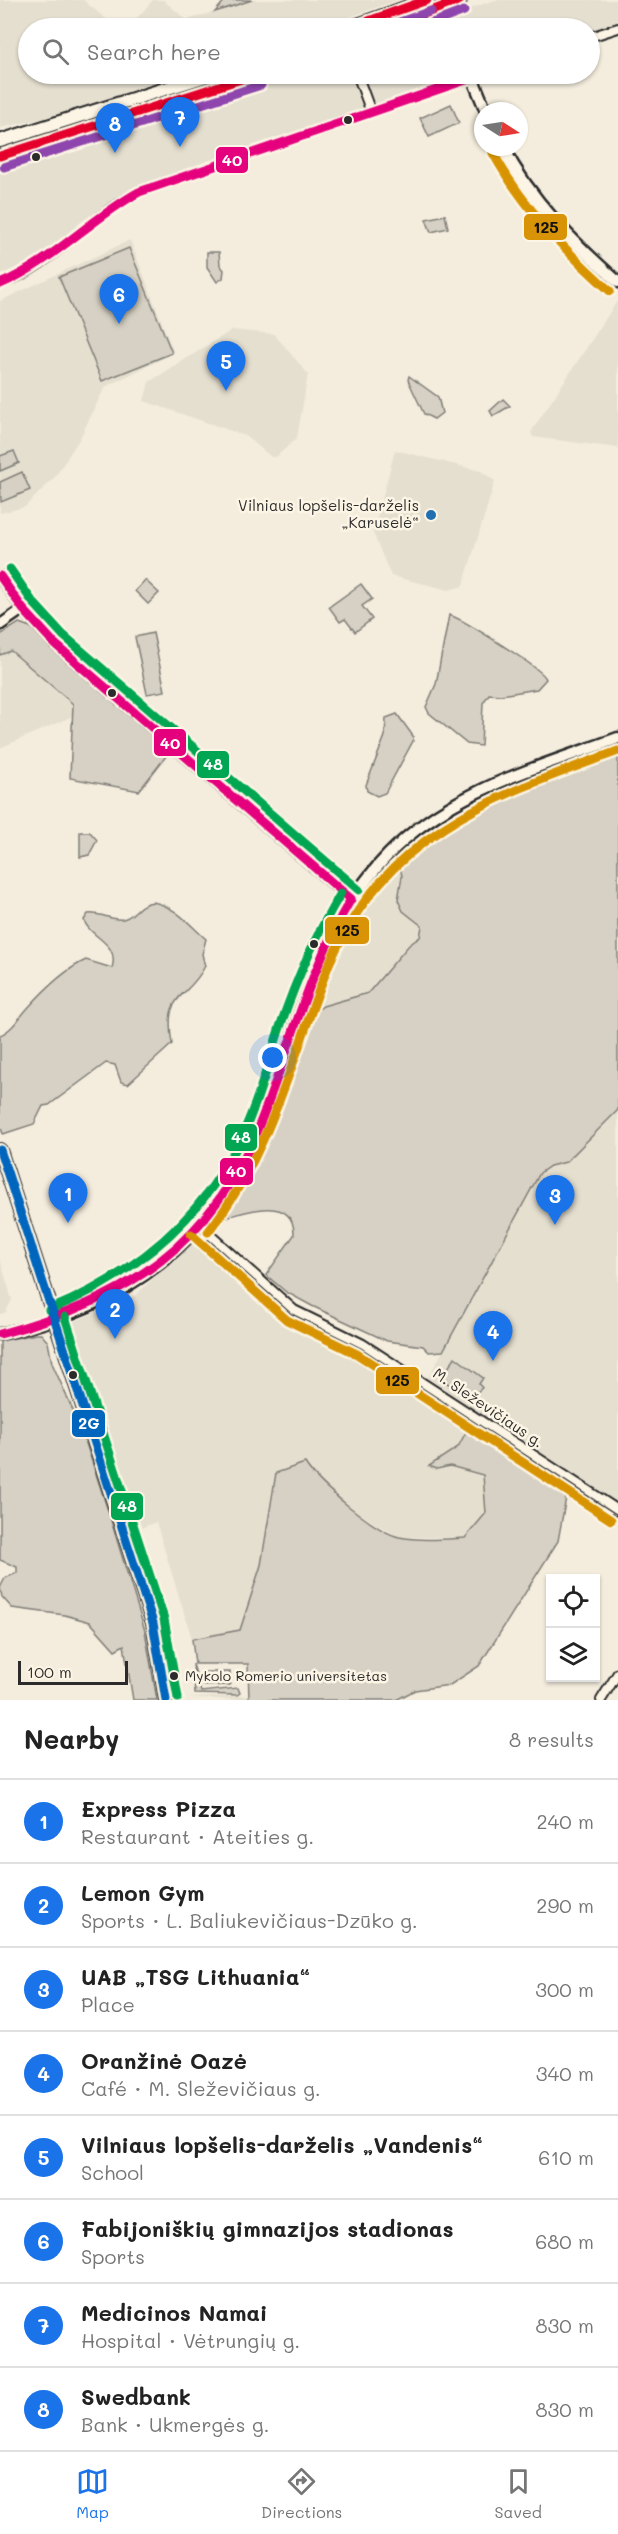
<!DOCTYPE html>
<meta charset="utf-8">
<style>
body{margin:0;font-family:Mali,sans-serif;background:#f2f2f2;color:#222}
.controls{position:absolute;right:18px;bottom:18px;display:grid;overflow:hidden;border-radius:0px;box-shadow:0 2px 4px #0004}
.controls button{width:54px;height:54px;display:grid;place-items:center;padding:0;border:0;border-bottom:2px solid #e0e0e0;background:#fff;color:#222;font:30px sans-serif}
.compass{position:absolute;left:474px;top:102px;width:54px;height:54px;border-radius:50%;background:#fff;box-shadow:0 2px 4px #0004;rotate:102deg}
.scale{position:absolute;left:18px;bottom:15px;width:110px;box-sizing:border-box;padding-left:6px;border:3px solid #2b2b2b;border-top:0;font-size:16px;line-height:21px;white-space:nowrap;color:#2b2b2b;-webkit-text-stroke:4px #fcf5e5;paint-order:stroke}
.you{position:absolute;left:273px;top:1058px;width:21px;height:21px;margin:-15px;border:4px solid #fff;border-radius:50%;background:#1a73e8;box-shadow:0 0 0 9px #1a73e833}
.badge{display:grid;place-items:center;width:39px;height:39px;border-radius:50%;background:#1a73e8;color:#fff;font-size:20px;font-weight:700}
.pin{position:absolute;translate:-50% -50px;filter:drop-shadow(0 2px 3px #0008)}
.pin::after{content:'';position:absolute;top:32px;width:21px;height:18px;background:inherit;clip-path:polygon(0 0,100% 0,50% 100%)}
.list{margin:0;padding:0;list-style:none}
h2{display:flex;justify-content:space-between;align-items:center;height:78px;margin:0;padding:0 24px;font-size:26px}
h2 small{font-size:20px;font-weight:400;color:#767676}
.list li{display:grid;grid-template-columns:39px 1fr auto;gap:18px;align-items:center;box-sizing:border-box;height:84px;padding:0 24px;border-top:2px solid #e0e0e0}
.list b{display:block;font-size:22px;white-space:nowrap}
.list p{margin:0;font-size:20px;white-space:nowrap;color:#767676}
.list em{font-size:20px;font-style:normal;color:#767676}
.icon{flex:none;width:33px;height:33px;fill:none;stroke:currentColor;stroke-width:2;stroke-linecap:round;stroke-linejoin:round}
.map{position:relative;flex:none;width:618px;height:1700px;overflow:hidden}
.search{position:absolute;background:#fff;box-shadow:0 2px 4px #0004;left:18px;right:18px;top:18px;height:66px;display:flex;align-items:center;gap:15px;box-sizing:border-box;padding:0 21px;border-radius:33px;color:#767676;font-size:22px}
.sheet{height:750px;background:#fff}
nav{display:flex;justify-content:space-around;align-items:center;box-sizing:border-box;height:84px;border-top:2px solid #e0e0e0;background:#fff;font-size:16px;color:#767676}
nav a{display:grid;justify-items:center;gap:3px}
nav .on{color:#1a73e8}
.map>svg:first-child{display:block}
.built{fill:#e5dfd0}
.green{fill:#d6d1c4;stroke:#807e78;stroke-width:1.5}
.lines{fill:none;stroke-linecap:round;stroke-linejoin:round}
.minor-casing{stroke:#2b2b2b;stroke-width:12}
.tertiary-casing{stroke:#2b2b2b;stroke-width:14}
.secondary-casing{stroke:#2b2b2b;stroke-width:15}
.primary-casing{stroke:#2b2b2b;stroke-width:16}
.trunk-casing{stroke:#2b2b2b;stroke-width:16}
.minor{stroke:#fcf5e5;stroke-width:8}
.tertiary{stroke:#fcf5e5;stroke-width:9}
.secondary{stroke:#fcf5e5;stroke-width:10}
.primary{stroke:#fcf5e5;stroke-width:12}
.trunk{stroke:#fcf5e5;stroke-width:12}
.bus-1-casing{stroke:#fcf5e5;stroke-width:14}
.bus-2-casing{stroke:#fcf5e5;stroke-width:14}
.bus-3-casing{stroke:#fcf5e5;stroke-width:14}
.bus-4-casing{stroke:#fcf5e5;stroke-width:14}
.bus-5-casing{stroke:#fcf5e5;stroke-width:14}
.bus-6-casing{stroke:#fcf5e5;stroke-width:14}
.bus-1{stroke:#e4002b;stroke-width:9}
.bus-2{stroke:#e5007d;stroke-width:9}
.bus-3{stroke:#d89406;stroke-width:9}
.bus-4{stroke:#00a651;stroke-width:9}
.bus-5{stroke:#0065bd;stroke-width:9}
.bus-6{stroke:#8e44ad;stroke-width:9}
.bus-dot{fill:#2b2b2b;stroke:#fcf5e5;stroke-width:2}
.poi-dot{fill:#1f6fb2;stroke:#fcf5e5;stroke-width:2}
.labels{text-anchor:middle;stroke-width:5;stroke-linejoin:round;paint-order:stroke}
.bus-label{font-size:14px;fill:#2b2b2b;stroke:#fcf5e5;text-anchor:start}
.poi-label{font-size:15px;fill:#2b2b2b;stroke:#fcf5e5;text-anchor:end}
.street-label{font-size:15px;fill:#2b2b2b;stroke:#fcf5e5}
.line-badge{stroke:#fcf5e5;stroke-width:2}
.badge-label{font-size:16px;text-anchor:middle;font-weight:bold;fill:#fff}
.pale-badge-label{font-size:16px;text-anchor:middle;font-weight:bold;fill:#111}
</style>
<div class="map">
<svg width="618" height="1700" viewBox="0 0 618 1700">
<rect width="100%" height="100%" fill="#f4edde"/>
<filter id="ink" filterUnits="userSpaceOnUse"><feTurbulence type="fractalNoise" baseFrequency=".0167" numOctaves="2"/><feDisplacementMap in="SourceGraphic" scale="12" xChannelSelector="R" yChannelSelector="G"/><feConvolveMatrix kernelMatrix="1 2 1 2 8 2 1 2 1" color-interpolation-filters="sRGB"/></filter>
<g filter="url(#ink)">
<g class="built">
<path d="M0,0H83L117,28H28V74H181L54,116L0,128Z"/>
<path d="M153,0H163L187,20L252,0H398L318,28H128Z"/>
<path d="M495,0H618V23L590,33V28H412Z"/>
<path d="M272,74H469L130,189L85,219L35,259L0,275V167Z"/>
<path d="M130,240L174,353L105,387L80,438L55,477L25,507L0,513V301Z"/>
<path d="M618,300V448L533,437L531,432Z"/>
<path d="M232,330L274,334L308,374L297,438L276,457H271L246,436L144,401L149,382Z"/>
<path d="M395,450L481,471L495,481L463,586L449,590L391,576L373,533Z"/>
<path d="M10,651L73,704V716L0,748V655Z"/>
<path d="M398,858L402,876L399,891L403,911L422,926L420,937L408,945L368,993L323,1006L309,1017L303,1016L321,968L342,926L362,896Z"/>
<path d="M618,1110V1506L428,1378L540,1173L550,1166L566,1162Z"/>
<path d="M200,1239L214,1243L286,1310L351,1341L474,1417L458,1447L437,1469L450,1466L483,1475L486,1513L465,1538L398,1537L350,1509L316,1478L305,1463L272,1490L261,1565L240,1630L192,1639L156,1522L131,1532L68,1331L73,1322L136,1295L193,1241Z"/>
<path d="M0,1259L12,1300L5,1313L0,1314Z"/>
<path d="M248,1696L249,1700L184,1698Z"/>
</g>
<g class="green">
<path d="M225,0H252L215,12Z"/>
<path d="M451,104L459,123L429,137L420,118Z"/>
<path d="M445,215L448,228L431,232L426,219Z"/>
<path d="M129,248L172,353L102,381L59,277Z"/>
<path d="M207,252H219L220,265L224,270L223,278L217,282L207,267Z"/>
<path d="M409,376L438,397L442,413L434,419L424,414L408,380Z"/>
<path d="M503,399L510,406L493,416L490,411Z"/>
<path d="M14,451L19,463L0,471V456Z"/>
<path d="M22,472L30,490L1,502L0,482Z"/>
<path d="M145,580L159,593L148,604L135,591Z"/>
<path d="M361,584L372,599L362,606L372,619L355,632L345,619L340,622L329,607Z"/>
<path d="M449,615C461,618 543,669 546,679L537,689L501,695L489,694L483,703L481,746L467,744L429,713L426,707L436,684Z"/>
<path d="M19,623L30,627L170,751L139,791L70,778L73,704L11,651L0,655V635Z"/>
<path d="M153,633L165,691L147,694L135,637Z"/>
<path d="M397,714L413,736V741L385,793L377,796L367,791L366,785L385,736L386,718Z"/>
<path d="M618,744V1110L566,1162L550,1166L540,1173L443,1351L429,1352L423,1346L387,1341L312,1306L286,1292L266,1275L294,1235C295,1190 236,1215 211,1222L238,1184L256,1149L303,1016L309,1017L323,1006L368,993L409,945L420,937L422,926L403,911L398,900L402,876L398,858C454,795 541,773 618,744Z"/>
<path d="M80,832H90L97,840L89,855L80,857Z"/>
<path d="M153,902C175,906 190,925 206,939L202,954L205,966C187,1002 163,990 172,1044L128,1084L121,1082L115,1065L106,1063L49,1105L43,1106L34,1124L3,1134L0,1125V1035C11,1031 19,1018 27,1009C43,991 64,970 86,960L112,968C120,942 89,938 84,920L88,914C100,912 112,921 123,919C136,916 136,904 153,902Z"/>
<path d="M36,1334H41L48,1342L52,1363L82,1431L109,1514L145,1631L157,1700H133L124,1645L115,1650L90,1622L65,1615L12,1608L2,1597L0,1588L5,1578L17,1573V1567L0,1560V1341Z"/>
<path d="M69,1335L73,1337L110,1453L106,1449Z"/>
<path d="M455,1357L483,1378L479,1384L482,1388L470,1398L441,1379Z"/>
<path d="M474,1417L569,1481L558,1541L479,1666L450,1685L415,1690L396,1700H249L248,1664H195L192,1639L240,1630L261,1565L276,1473L305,1463C318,1484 376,1532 399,1537C420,1541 444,1539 465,1538L486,1513L483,1475L450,1466L437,1469L429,1466L458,1447Z"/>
<path d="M114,1464L131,1517L125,1511L112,1469Z"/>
<path d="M151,1576L170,1650L148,1580Z"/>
<path d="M193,1664L201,1692L238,1688L240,1693L237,1695L195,1694Z"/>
<path d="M204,1672H230V1685L204,1686Z"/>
</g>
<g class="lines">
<g class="minor-casing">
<g id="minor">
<path d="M590,37L618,28"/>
<path d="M357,74L371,112"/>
<path d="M0,284C54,266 88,216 139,192L483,74"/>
<path d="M199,1225L294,1310L363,1344L618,1510"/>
<path d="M601,1700L618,1673"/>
</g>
</g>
<g class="tertiary-casing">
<g id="tertiary">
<path d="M0,576L23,609L55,644L351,899"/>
<path d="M0,625L23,609"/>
</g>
</g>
<g class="secondary-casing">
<g id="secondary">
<path d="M472,77L486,111"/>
<path d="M503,147C531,201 573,242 618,282"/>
<path d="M0,1334C126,1307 213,1243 261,1121C299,1026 313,933 388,855C449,791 537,768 618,738"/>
</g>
</g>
<g class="primary-casing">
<path id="primary" d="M0,1150L153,1623L166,1700"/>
</g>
<g class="trunk-casing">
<g id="trunk">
<path d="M349,28L427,0"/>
<path d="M388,28L460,0"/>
<path d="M0,141L212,74"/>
<path d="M0,156L257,74"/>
</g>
</g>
<use href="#minor" class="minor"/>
<use href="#tertiary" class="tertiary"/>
<use href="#secondary" class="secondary"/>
<use href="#primary" class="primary"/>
<use href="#trunk" class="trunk"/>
<g class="bus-1-casing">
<g id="bus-1">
<path d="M408,20L460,0"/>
<path d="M349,28L427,0"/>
<path d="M0,156L257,74"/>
</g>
</g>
<g class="bus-2-casing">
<g id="bus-2">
<path d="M0,284C52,262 90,219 139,192L483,74"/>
<path d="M0,576L23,609L55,644L351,899"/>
<path d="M0,1334C127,1300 213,1245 262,1118C291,1044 310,968 351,899"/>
</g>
</g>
<g class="bus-3-casing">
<g id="bus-3">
<path d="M493,153C523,207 564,250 610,291"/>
<path d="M208,1232C271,1153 292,1057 329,964C387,832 492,797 618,751"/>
<path d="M191,1234L287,1320L357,1354L611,1520"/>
</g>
</g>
<g class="bus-4-casing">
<g id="bus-4">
<path d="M10,569L32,601L63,635L359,890"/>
<path d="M49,1310C129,1277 194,1227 235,1150C255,1112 266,1070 279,1030C295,982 315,936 341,893"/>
<path d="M65,1317L164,1619L178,1698"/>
</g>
</g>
<g class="bus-5-casing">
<path id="bus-5" d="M0,1150L153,1623L166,1700"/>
</g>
<g class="bus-6-casing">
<g id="bus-6">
<path d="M383,28L431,11"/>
<path d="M419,28L464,11"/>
<path d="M4,167L261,85"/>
</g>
</g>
<use href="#bus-1" class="bus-1"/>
<use href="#bus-2" class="bus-2"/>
<use href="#bus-3" class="bus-3"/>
<use href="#bus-4" class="bus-4"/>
<use href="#bus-5" class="bus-5"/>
<use href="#bus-6" class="bus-6"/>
</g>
</g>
<g class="bus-dot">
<circle cx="348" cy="120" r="5"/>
<circle cx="36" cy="157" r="5"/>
<circle cx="112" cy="693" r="5"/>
<circle cx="314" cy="944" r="5"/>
<circle cx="73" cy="1375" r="5"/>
<circle cx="174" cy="1676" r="5"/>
</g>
<circle class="poi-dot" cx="431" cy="515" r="6"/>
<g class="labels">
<g class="bus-label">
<text x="185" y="1681">Mykolo Romerio universitetas</text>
</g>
<g class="poi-label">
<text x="419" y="511">Vilniaus lopšelis-darželis<tspan x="419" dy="17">„Karuselė“</tspan></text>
</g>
<g class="street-label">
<text transform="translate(488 1408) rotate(34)" y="5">M. Sleževičiaus g.</text>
</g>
</g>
<g class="line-badge">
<rect x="215" y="146" width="34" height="28" rx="6" fill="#e5007d"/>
<rect x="523" y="213" width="45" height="28" rx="6" fill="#d89406"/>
<rect x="153" y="728" width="34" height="29" rx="6" fill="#e5007d"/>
<rect x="196" y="750" width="34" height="29" rx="6" fill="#00a651"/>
<rect x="324" y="916" width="46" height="29" rx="6" fill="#d89406"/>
<rect x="224" y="1123" width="34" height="29" rx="6" fill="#00a651"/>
<rect x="219" y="1157" width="35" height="29" rx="6" fill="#e5007d"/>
<rect x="375" y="1366" width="45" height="29" rx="6" fill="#d89406"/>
<rect x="71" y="1409" width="35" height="29" rx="6" fill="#0065bd"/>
<rect x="110" y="1492" width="34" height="29" rx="6" fill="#00a651"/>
</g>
<g class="badge-label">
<text x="232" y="166">40</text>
<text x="170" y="749">40</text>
<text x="213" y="770">48</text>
<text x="241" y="1143">48</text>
<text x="236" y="1177">40</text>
<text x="89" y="1429">2G</text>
<text x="127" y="1512">48</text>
</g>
<g class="pale-badge-label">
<text x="546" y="233">125</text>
<text x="347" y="936">125</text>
<text x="397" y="1386">125</text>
</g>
</svg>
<div class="controls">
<button><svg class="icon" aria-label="locate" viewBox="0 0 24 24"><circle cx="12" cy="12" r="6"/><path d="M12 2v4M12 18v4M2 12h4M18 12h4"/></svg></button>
<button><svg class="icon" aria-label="layers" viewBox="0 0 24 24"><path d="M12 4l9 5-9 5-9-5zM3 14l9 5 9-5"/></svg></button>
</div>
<svg class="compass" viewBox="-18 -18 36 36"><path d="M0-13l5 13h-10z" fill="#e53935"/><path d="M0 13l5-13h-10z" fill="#767676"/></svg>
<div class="scale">100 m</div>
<div class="you"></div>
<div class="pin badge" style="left:68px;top:1223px">1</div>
<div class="pin badge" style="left:115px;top:1339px">2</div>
<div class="pin badge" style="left:555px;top:1225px">3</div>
<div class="pin badge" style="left:493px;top:1361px">4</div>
<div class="pin badge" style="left:226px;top:391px">5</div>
<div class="pin badge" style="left:119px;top:324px">6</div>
<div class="pin badge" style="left:180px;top:147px">7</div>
<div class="pin badge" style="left:115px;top:153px">8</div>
<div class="search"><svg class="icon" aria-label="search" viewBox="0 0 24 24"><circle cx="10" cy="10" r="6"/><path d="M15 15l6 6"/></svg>Search here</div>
</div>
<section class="sheet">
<h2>Nearby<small>8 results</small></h2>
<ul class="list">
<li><span class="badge">1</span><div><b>Express Pizza</b><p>Restaurant · Ateities g.</p></div><em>240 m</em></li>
<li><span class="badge">2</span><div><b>Lemon Gym</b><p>Sports · L. Baliukevičiaus-Dzūko g.</p></div><em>290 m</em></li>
<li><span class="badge">3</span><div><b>UAB „TSG Lithuania“</b><p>Place</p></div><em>300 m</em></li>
<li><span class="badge">4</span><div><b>Oranžinė Oazė</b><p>Café · M. Sleževičiaus g.</p></div><em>340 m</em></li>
<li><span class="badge">5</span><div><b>Vilniaus lopšelis-darželis „Vandenis“</b><p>School</p></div><em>610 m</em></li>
<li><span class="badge">6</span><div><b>Fabijoniškių gimnazijos stadionas</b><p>Sports</p></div><em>680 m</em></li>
<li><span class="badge">7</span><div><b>Medicinos Namai</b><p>Hospital · Vėtrungių g.</p></div><em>830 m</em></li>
<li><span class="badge">8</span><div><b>Swedbank</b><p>Bank · Ukmergės g.</p></div><em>830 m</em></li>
</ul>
</section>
<nav>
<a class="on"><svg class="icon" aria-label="map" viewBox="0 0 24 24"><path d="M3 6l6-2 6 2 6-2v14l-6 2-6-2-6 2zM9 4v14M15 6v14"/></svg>Map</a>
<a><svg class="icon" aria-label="directions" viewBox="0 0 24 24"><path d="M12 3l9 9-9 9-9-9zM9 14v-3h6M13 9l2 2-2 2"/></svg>Directions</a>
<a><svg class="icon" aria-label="saved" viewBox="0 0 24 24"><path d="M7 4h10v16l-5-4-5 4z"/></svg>Saved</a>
</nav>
